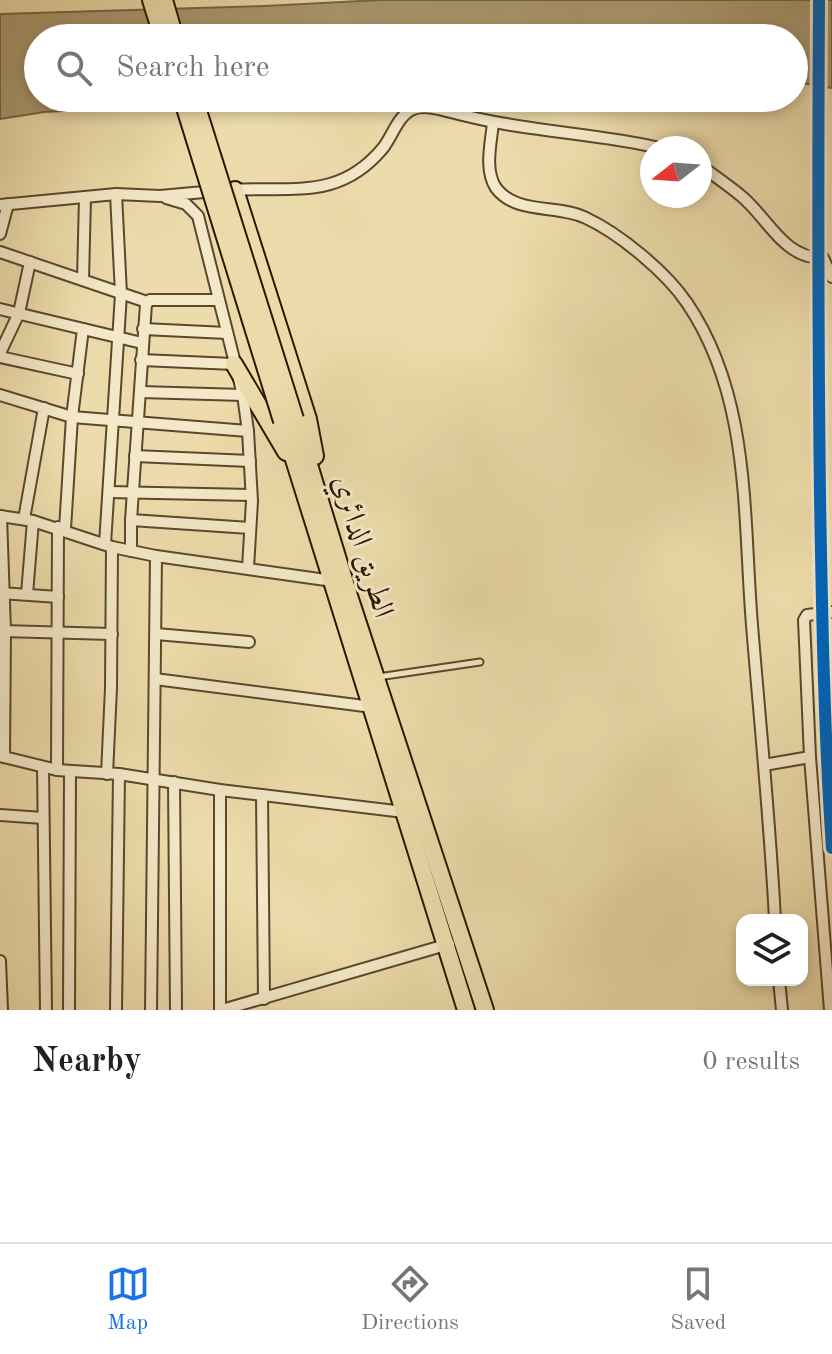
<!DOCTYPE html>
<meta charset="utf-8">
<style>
body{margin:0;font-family:"Old Standard TT",Amiri,serif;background:#f6f6f6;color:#222}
.controls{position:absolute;right:24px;bottom:24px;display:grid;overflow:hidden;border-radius:16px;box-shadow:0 4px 12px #0003}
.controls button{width:72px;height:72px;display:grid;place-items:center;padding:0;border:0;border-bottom:2px solid #e0e0e0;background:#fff;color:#222;font:40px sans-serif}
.compass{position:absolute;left:640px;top:136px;width:72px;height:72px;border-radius:50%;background:#fff;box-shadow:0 4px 12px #0003;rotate:253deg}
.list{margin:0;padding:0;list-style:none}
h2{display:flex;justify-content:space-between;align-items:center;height:104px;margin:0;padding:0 32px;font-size:34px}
h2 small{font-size:26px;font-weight:400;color:#767676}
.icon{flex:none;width:44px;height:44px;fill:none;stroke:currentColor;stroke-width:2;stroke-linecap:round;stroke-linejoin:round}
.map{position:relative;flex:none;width:832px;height:1010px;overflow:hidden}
.search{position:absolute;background:#fff;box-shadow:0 4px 12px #0003;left:24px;right:24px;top:24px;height:88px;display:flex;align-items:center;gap:20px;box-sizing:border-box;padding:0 28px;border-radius:44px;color:#767676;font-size:30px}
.sheet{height:232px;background:#fff}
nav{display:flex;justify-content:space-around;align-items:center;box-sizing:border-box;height:112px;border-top:2px solid #e0e0e0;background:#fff;font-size:22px;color:#767676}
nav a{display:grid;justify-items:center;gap:4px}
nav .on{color:#1a73e8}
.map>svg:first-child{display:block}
.water{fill:#ab9971;stroke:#776544;stroke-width:2}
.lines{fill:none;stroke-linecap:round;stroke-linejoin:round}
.service-casing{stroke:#5b482b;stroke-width:9}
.minor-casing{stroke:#5b482b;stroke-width:14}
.trunk-casing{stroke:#2a1700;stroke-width:20}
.service{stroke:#f3e8c8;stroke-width:5}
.minor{stroke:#f3e8c8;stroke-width:10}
.trunk{stroke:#eddcab;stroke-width:16}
.trunk-bridge-casing{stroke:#2a1700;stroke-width:20;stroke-linecap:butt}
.trunk-bridge{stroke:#eddcab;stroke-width:16}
.rail-1-casing{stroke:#f3e8c8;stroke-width:18}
.rail-1{stroke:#0065bd;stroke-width:12}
.labels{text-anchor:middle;stroke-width:6;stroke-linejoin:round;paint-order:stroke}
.street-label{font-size:30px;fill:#2a1700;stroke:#f3e8c8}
</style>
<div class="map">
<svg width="832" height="1010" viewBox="0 0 832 1010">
<rect width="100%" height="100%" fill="#eddcab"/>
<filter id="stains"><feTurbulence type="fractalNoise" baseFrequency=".0025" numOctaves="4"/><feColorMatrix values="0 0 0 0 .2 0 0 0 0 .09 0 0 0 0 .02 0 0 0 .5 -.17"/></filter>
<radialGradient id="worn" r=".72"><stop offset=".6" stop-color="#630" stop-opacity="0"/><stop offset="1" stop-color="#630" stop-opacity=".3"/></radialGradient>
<path class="water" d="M380,0H832V88L794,82V38H38V98H312L44,112L0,119V14L264,6Z"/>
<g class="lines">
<g class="service-casing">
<path id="service" d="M378,677L480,662"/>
</g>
<g class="minor-casing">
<g id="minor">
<path d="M493,123C491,143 484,170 496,188C516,215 558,204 586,218C620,234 666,272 687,303C751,397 743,516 752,625C760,723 770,821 775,920"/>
<path d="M700,165C713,175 728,185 740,195C767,216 783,259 823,258L832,277"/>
<path d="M231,190C292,186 339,201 383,148C392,137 398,115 413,109C428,103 451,113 467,116C530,132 596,133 660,148"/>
<path d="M166,198L186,204L198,216L243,395L248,431L252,501L248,568"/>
<path d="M0,205L116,194L160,196L215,191"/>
<path d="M0,234L8,204"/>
<path d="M0,252L147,302"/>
<path d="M83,280L85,197"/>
<path d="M0,309L142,343"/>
<path d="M143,329L227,333"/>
<path d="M0,353L19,313L30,262"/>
<path d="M0,357L78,374"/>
<path d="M141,360L234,364"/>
<path d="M141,392L243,395"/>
<path d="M0,395L72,417L248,431"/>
<path d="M135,456L250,461"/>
<path d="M109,492L251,495"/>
<path d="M0,516L33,521L112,547L156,556L333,581"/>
<path d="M1,516L5,631L4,757"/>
<path d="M24,519L44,408"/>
<path d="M131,520L250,528"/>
<path d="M65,529L72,417L83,329"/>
<path d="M105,544L121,294L116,194"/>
<path d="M131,551V520L146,304L150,300H217"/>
<path d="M0,593L58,597"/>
<path d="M27,594L33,521"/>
<path d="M2,631L112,634"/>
<path d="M156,634L249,642"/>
<path d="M155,679L372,707"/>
<path d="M0,756L57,770L119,774L220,790L404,812"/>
<path d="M764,765L810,757"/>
<path d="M43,767L46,1010"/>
<path d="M57,770L58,527"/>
<path d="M107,774L111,688L112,547"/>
<path d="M174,782L176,1010"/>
<path d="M220,790V1010"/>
<path d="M262,795L264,999"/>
<path d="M0,815L43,818"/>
<path d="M0,961L2,1010"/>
<path d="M779,980L782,1010"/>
<path d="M69,1010L70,771"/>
<path d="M116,1010L119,774"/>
<path d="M151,1010L156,556"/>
<path d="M222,1010L449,944"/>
<path d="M830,1010L810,757L804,620L807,615L832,612"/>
</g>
</g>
<g class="trunk-casing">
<g id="trunk">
<path d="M151,0L163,38"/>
<path d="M164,0L175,38"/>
<path d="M235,190L308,419L315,456"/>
<path d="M234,364L286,452"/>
<path d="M295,419L349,596L485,1010"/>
<path d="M282,421L466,1010"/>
</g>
</g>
<use href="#service" class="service"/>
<use href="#minor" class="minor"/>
<use href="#trunk" class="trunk"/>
<g class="trunk-bridge-casing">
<g id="trunk-bridge">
<path d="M182,98L282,421"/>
<path d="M194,98L295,419"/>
</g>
</g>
<use href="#trunk-bridge" class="trunk-bridge"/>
<g class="rail-1-casing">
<path id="rail-1" d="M819,0C818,166 818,331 820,497C822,614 824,731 832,848"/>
</g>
<use href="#rail-1" class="rail-1"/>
</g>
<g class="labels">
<g class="street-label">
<text transform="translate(364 546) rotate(73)" y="10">الطريق الدائري</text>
</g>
</g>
<rect width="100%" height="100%" filter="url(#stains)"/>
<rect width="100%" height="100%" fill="url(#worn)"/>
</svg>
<div class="controls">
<button><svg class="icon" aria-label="layers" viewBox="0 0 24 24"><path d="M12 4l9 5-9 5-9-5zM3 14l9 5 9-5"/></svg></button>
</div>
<svg class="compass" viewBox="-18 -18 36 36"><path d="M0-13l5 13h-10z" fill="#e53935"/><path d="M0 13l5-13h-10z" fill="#767676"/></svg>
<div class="search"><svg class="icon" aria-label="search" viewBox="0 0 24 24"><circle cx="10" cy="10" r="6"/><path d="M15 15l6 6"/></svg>Search here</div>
</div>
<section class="sheet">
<h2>Nearby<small>0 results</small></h2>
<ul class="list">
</ul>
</section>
<nav>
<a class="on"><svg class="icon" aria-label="map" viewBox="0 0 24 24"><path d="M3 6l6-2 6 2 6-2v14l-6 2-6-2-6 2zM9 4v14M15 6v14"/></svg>Map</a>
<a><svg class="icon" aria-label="directions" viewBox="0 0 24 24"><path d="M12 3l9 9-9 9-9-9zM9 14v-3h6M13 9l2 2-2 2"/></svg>Directions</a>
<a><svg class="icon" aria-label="saved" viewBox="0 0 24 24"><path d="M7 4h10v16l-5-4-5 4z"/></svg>Saved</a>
</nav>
